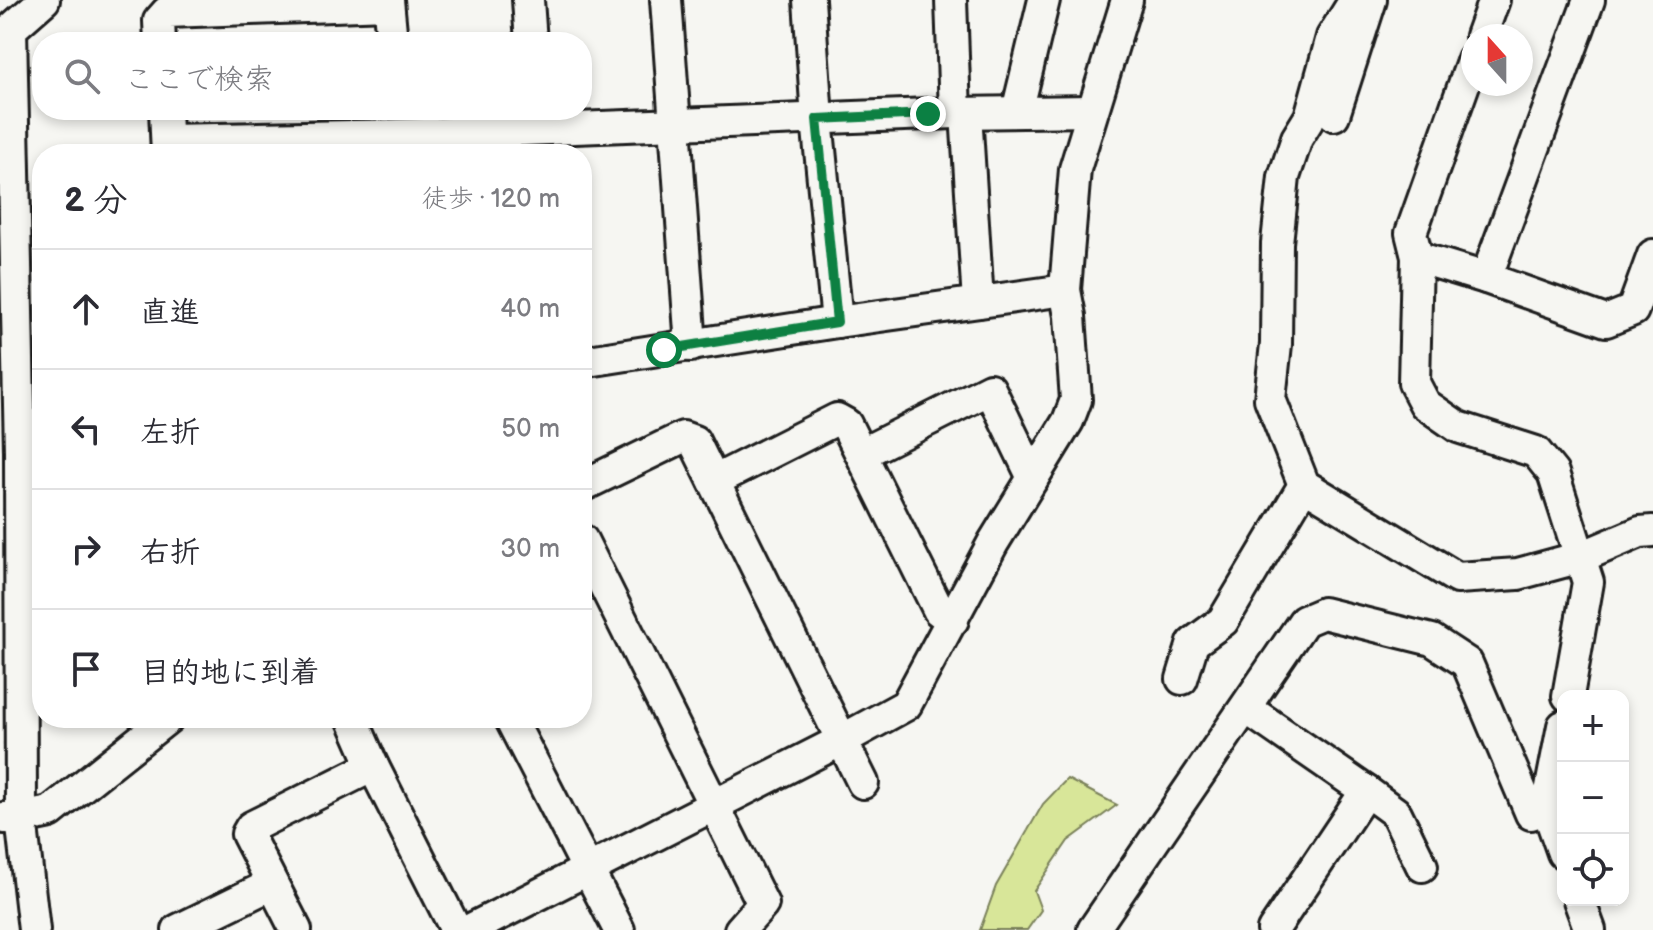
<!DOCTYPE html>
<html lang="ja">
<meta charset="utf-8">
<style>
body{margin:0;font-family:"Balsamiq Sans","Klee One",sans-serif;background:#f7f7f7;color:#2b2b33}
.controls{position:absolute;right:24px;bottom:24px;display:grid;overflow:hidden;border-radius:16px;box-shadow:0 4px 12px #0003}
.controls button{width:72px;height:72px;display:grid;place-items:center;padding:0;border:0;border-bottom:2px solid #e1e1e2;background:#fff;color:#2b2b33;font:40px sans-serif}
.compass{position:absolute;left:1461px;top:24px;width:72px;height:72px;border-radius:50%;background:#fff;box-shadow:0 4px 12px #0003;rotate:339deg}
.stop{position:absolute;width:24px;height:24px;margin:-18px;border:6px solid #0b8043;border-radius:50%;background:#fff}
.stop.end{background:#0b8043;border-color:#fff;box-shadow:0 2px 8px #0008}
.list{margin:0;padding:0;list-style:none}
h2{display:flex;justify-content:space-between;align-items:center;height:104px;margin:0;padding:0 32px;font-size:34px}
h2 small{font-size:26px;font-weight:400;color:#7c7c81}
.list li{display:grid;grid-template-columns:52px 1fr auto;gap:24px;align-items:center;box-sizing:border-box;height:120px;padding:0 32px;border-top:2px solid #e1e1e2}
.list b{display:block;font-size:30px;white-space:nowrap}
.list em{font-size:26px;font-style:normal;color:#7c7c81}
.icon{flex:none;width:44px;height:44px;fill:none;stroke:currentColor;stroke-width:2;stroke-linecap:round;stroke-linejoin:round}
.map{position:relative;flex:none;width:1653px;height:930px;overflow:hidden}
.search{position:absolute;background:#fff;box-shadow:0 4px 12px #0003;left:32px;top:32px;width:560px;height:88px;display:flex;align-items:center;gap:20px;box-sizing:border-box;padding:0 28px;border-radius:32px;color:#7c7c81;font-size:30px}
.panel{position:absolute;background:#fff;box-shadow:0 4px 12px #0003;left:32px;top:144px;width:560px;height:584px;border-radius:32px}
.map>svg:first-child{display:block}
.green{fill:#d8e699;stroke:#7a815a;stroke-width:2}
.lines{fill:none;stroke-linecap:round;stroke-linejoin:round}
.minor-casing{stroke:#1c1c1c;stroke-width:36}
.minor{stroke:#f6f6f2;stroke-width:30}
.route{stroke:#0b8043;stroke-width:10}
</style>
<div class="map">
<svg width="1653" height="930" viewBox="0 0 1653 930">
<rect width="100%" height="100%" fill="#f6f6f2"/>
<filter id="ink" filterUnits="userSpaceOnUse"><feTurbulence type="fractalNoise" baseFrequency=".0125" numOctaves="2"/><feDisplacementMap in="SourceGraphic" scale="16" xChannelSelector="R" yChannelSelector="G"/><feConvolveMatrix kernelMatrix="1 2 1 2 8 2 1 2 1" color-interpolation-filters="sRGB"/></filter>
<g filter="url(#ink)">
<path class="green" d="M1067,779L1117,805L1068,841L1034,891L1041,910L1027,930H980L996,886L1043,804Z"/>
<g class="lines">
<g class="minor-casing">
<g id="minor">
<path d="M388,0L392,42"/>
<path d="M528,0L531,42"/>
<path d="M666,0L691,346"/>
<path d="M809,0L817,119L837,322"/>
<path d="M951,0L955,113"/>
<path d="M1355,0L1332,37L1310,117L1297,138L1284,177L1277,243L1276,344L1270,399L1304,485L1457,578L1518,574L1581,557L1640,532L1653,531"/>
<path d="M1481,36L1494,0"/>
<path d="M160,42L159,21L167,12L388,4"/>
<path d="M1473,59L1411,233L1417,257L1414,383L1425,404L1458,427L1536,452L1553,473L1588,582L1568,696"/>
<path d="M165,110L167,154"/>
<path d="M1017,112L1044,0"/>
<path d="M966,113L978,302"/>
<path d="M1334,115L1371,0"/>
<path d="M167,140L399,135L955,113L1091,111"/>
<path d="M1417,257L1486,278L1606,321L1633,310L1653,255"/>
<path d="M1486,278L1589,0"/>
<path d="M582,362L837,322L1065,290"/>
<path d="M861,454L990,389L1033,478"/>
<path d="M714,481L837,419L846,424L939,611L953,620"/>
<path d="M582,486L683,437L694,441L863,783"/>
<path d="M582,540L763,904L740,930"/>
<path d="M1182,679L1193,643L1223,621L1304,485"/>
<path d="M1246,708L1366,791L1273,930"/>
<path d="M352,718L373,766L456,930"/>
<path d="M510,718L619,930"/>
<path d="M1563,726L1547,808L1563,853"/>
<path d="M1366,791L1396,813L1422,866"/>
<path d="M4,818H21L50,812L168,718"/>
<path d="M1579,900L1590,930"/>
<path d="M34,930L21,818L20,452L11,29L44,0"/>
<path d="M178,930L272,884"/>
<path d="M296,930L247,834L251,827L373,766"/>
<path d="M469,930L842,740L906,705L993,543L1068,421L1076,400L1070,316L1065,290L1075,169L1127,0"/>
<path d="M1093,930L1304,621L1323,613L1432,640L1467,663L1531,814L1547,808"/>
</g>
</g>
<use href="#minor" class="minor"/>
</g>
</g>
<g class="lines" filter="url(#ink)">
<path class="route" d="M664,350L837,322L817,119L928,114"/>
</g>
</svg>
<div class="controls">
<button>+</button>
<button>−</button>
<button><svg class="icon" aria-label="locate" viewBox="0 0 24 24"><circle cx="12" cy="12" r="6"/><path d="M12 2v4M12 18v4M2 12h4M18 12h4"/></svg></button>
</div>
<svg class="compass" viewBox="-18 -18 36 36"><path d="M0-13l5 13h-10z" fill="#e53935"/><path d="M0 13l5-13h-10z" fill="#7c7c81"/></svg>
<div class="stop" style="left:664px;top:350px"></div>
<div class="stop end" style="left:928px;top:114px"></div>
<div class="search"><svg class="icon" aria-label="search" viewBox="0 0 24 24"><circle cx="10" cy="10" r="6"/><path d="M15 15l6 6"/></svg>ここで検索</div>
<section class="panel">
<h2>2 分<small>徒歩 · 120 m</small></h2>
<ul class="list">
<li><svg class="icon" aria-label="ahead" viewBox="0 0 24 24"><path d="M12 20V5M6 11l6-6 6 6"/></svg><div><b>直進</b></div><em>40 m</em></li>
<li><svg class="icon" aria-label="left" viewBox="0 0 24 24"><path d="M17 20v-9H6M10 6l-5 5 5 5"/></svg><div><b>左折</b></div><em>50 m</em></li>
<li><svg class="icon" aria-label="right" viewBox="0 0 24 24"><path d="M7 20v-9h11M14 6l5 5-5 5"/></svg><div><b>右折</b></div><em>30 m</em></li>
<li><svg class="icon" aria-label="arrive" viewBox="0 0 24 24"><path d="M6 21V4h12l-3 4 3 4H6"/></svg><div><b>目的地に到着</b></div></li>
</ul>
</section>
</div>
